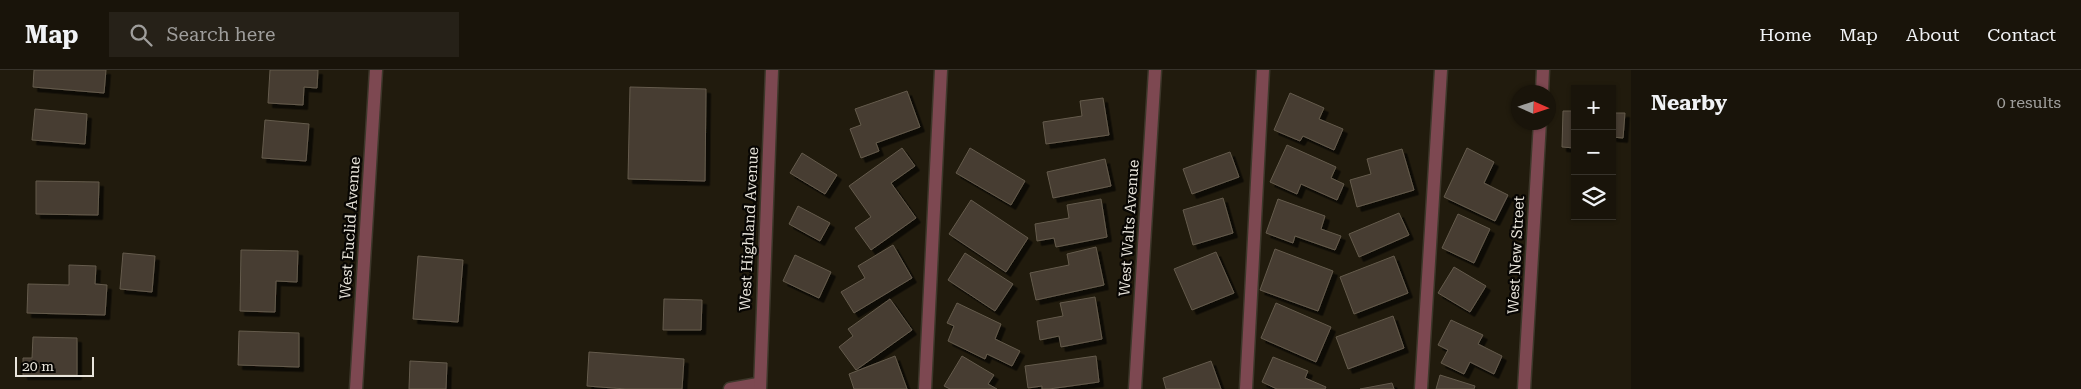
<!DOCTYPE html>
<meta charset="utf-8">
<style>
body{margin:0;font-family:"Roboto Serif",serif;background:#262118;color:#f1f3f6}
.controls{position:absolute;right:15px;top:15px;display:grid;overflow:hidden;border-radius:0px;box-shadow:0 1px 4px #0004}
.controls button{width:45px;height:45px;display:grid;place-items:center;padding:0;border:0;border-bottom:1px solid #37332b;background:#19140a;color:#f1f3f6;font:25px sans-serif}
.compass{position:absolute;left:1511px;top:15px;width:45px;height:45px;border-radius:50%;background:#19140a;box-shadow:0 1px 4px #0004;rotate:93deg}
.scale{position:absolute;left:15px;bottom:12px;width:79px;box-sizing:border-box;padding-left:5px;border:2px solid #e9e5dc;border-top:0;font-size:14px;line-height:18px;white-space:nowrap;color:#e9e5dc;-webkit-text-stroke:4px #080603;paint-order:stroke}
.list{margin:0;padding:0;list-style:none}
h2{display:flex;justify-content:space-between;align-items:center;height:65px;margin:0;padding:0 20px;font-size:21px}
h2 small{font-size:16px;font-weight:400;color:#9f9e9c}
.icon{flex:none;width:28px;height:28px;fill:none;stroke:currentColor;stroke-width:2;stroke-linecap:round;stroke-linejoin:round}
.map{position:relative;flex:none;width:1631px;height:319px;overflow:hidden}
header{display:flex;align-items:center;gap:30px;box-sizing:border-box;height:70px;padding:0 25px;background:#19140a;border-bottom:1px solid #37332b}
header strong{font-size:24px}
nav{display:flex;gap:28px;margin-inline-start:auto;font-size:18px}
.search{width:350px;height:45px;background:#262118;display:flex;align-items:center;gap:12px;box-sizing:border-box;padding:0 18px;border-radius:0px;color:#9f9e9c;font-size:19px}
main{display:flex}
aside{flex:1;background:#19140a}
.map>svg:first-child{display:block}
.building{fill:#463d30;stroke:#655b4d;filter:url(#shadow)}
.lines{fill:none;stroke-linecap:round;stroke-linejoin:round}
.minor-casing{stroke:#3d372a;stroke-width:15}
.minor{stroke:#7d4851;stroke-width:12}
.labels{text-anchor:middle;stroke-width:4.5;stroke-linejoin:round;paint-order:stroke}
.street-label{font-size:15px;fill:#e9e5dc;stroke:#080603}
</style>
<header>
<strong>Map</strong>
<div class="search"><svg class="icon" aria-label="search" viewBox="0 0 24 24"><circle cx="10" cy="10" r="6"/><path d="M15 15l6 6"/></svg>Search here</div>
<nav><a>Home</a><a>Map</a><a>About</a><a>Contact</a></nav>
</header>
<main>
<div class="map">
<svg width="1631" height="319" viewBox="0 0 1631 319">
<defs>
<filter id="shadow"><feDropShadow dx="4.5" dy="4.5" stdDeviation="0" flood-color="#0009"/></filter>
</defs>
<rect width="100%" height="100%" fill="#211b0d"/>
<g class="building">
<path d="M34,0H106L104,23L33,17Z"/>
<path d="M270,0H318L317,18L304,17L303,35L268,33Z"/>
<path d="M630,17L706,19L705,111L628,109Z"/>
<path d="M907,21L920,57L876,73L879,81L861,88L850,59L861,55L855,39Z"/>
<path d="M1290,23L1324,38L1319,49L1343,59L1334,80L1303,66L1300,71L1274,60Z"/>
<path d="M1103,28L1109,65L1046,74L1043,52L1082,46L1080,31Z"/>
<path d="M35,39L87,44L85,74L32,70Z"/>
<path d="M1563,41H1575V78L1562,77Z"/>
<path d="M1612,43H1625L1623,68L1612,67Z"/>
<path d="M265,50L309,54L306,91L262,88Z"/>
<path d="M1287,75L1336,97L1331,108L1344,114L1337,130L1301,114L1297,124L1270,112Z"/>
<path d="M902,78L915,96L891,113L916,148L871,180L855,158L871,147L849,116Z"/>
<path d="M970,78L1025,111L1011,135L956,103Z"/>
<path d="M1467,78L1494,92L1484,113L1508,125L1495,151L1444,127Z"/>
<path d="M1402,79L1414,120L1357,137L1350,110L1371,104L1367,89Z"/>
<path d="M1230,82L1239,107L1192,124L1183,99Z"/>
<path d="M802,83L837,105L825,124L790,103Z"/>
<path d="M1105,89L1111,116L1053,128L1047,102Z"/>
<path d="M36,111L99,112L98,145L36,144Z"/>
<path d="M1223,128L1233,163L1193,175L1183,140Z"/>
<path d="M1101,129L1107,167L1056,177L1054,168L1037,171L1035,154L1069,148L1067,135Z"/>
<path d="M1278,129L1325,146L1321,159L1341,166L1335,180L1295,166L1293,173L1266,163Z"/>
<path d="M971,130L1028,168L1006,202L949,164Z"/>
<path d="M798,136L830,153L820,171L789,154Z"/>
<path d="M1399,143L1409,165L1359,187L1349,164Z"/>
<path d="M1458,144L1490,159L1474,193L1442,178Z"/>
<path d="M893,175L912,208L854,243L841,222L865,208L858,196Z"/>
<path d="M1096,177L1104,215L1036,230L1030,203L1069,195L1067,184Z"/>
<path d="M1275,179L1333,201L1318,241L1260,220Z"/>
<path d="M241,180L298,181L297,212L276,211L275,242L240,241Z"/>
<path d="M1216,182L1234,223L1192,240L1174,199Z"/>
<path d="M123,183L155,186L152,222L120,219Z"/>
<path d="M965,183L1013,214L995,241L948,210Z"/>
<path d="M795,185L831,202L819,228L783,211Z"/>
<path d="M418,186L463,190L458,252L413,249Z"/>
<path d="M1394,186L1408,223L1354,244L1340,207Z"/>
<path d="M69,195L96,196L95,214L107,215L105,245L27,243L28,214L69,215Z"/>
<path d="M1454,197L1486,216L1470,242L1438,223Z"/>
<path d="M1095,227L1102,269L1061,277L1059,266L1040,270L1037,251L1063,246L1060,233Z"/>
<path d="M664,229L702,230L701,260H663Z"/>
<path d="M890,229L912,260L856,300L839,277L853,266L848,259Z"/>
<path d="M957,233L1001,254L995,269L1020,281L1012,296L987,284L985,289L948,271L954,256L947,253Z"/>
<path d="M1276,233L1331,257L1316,292L1261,268Z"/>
<path d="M1393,246L1404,278L1348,299L1336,267Z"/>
<path d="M1451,250L1483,265L1478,274L1502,286L1494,304L1470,292L1464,304L1441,293L1448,280L1438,275Z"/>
<path d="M239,261L299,263V297L238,295Z"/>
<path d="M33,267L77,268V305H23V288H32Z"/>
<path d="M589,282L684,289L682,319H626L587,316Z"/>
<path d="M895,286L907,319H854L849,304Z"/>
<path d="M962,286L994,305L988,314L997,319H950L944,316Z"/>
<path d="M1096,286L1099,312L1049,319H1042V316L1028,318L1025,296Z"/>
<path d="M1273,287L1308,301L1305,308L1326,317L1325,319H1277L1262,312Z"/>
<path d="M410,291L447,293L446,319H409Z"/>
<path d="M1211,291L1221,319H1166L1163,308Z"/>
<path d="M1440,305L1475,316L1474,319H1436Z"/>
<path d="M1392,313L1394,319H1360Z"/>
</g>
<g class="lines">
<g class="minor-casing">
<g id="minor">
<path d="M1542,22L1543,0"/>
<path d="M356,319L376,0"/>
<path d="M730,319L758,314"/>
<path d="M760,319L772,0"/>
<path d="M925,319L941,0"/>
<path d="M1135,319L1155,0"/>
<path d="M1246,319L1263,0"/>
<path d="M1421,319L1441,0"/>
<path d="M1524,319L1540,52"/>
</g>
</g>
<use href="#minor" class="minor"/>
</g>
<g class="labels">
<g class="street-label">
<text transform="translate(350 158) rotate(-86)" y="5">West Euclid Avenue</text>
<text transform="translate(1129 158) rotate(-86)" y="5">West Walts Avenue</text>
<text transform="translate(749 159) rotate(-87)" y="5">West Highland Avenue</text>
<text transform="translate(1516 185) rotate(-87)" y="5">West New Street</text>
</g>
</g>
</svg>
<div class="controls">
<button>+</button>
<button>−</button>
<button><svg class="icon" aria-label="layers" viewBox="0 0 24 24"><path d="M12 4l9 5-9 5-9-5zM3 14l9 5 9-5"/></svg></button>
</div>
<svg class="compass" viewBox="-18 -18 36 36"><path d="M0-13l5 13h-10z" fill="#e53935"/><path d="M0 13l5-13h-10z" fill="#9f9e9c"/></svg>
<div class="scale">20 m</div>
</div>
<aside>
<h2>Nearby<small>0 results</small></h2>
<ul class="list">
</ul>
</aside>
</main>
